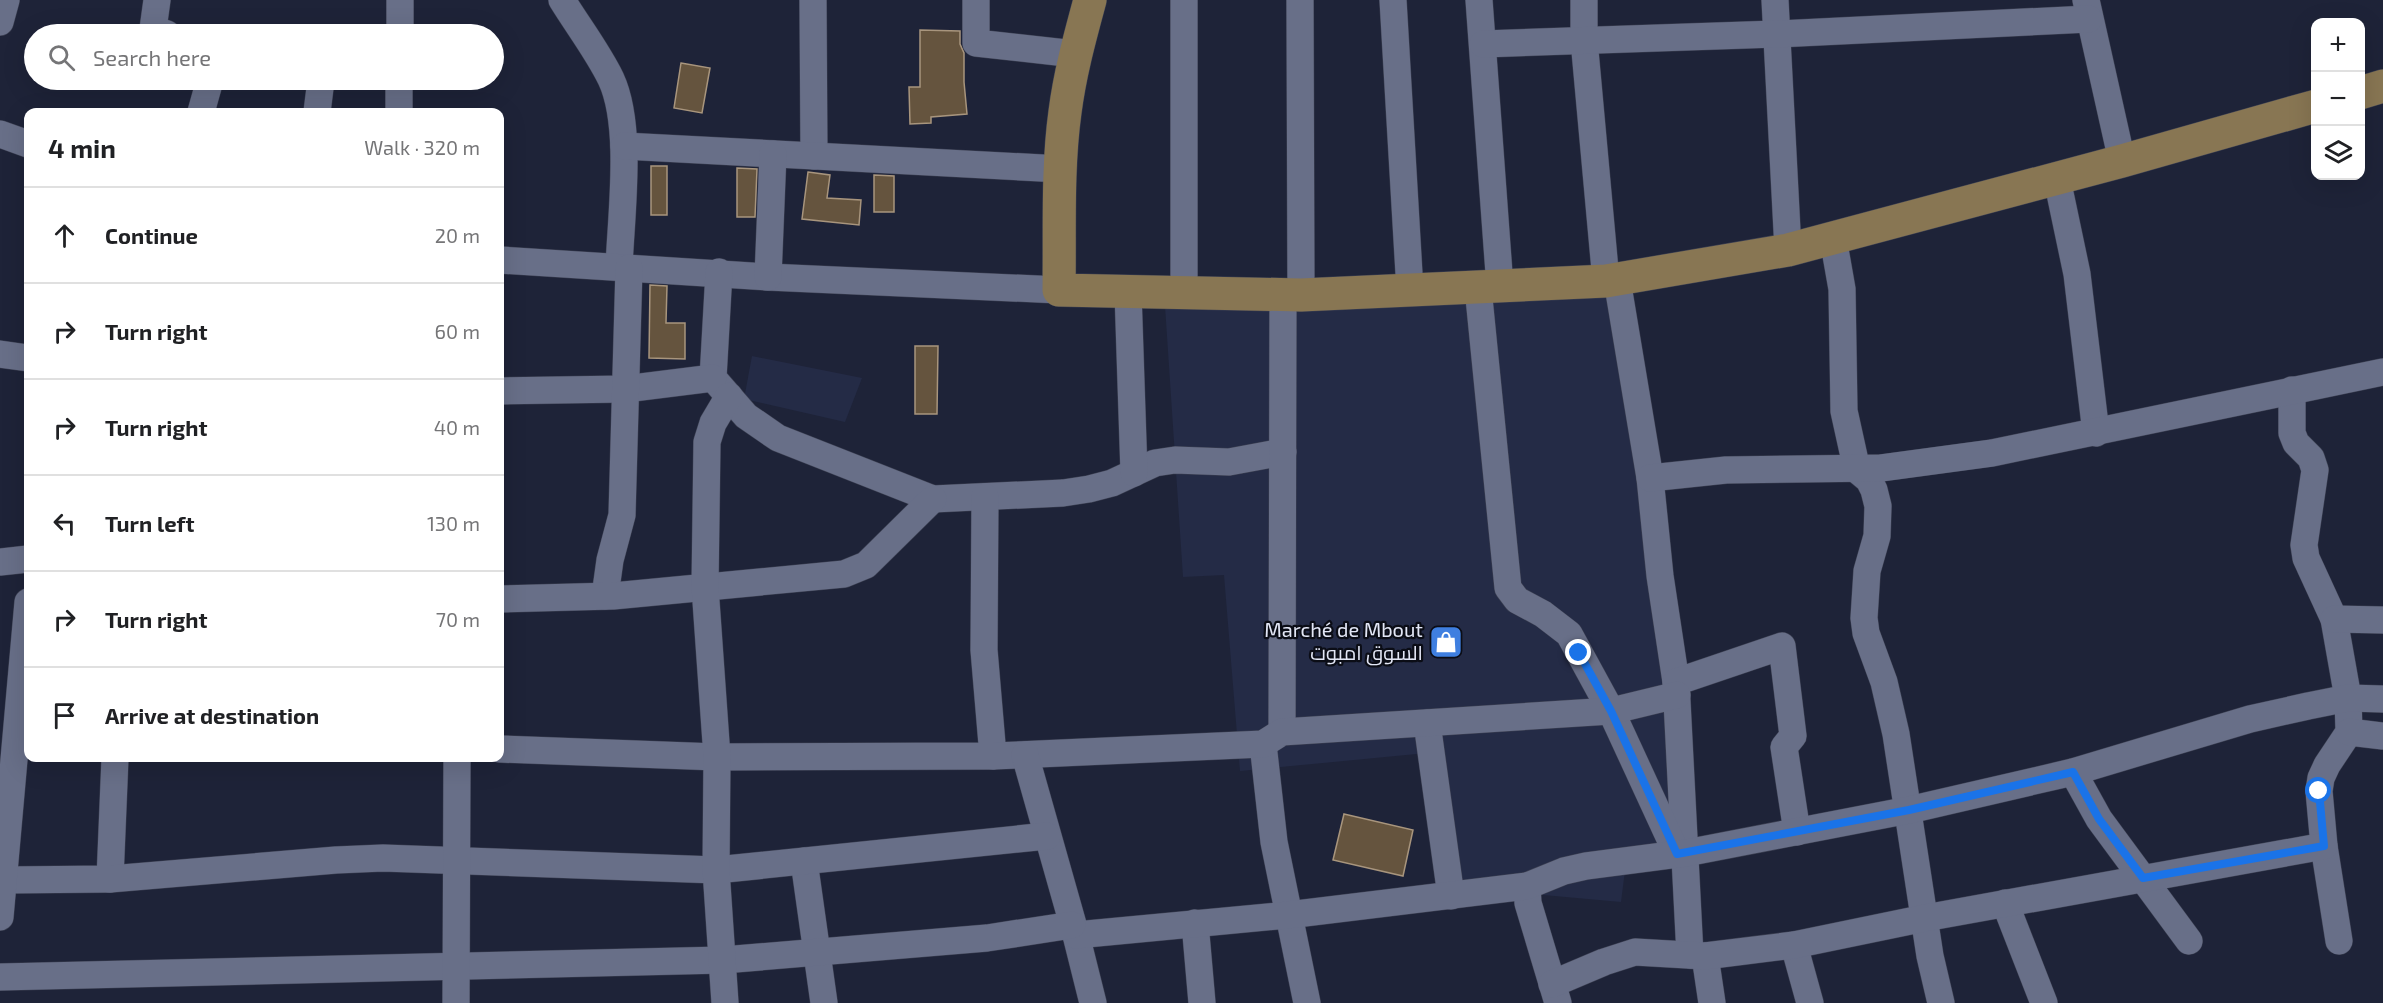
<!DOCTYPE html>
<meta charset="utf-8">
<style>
body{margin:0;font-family:"Exo 2",Cairo,sans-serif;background:#f2f2f2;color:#202124}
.controls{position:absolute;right:18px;top:18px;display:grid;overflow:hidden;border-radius:12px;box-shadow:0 6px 24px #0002}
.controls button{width:54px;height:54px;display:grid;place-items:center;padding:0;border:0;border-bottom:2px solid #e0e0e0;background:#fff;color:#202124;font:30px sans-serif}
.stop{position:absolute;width:18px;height:18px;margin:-14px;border:4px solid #1a73e8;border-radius:50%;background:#fff}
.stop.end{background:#1a73e8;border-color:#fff;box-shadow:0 2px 6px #0008}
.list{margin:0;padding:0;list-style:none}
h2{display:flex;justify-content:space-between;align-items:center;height:78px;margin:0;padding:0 24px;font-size:26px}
h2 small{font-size:20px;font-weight:400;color:#757577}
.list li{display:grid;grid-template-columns:39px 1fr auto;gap:18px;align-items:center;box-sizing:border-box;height:96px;padding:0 24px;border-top:2px solid #e0e0e0}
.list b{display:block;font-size:22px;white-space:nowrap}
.list em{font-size:20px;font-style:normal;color:#757577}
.icon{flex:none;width:33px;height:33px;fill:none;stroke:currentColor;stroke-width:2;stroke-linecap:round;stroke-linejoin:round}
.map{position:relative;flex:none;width:2383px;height:1003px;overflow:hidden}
.search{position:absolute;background:#fff;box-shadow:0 6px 24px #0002;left:24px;top:24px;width:480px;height:66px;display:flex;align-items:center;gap:15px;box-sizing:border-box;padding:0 21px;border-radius:33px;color:#757577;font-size:22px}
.panel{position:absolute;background:#fff;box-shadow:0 6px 24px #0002;left:24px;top:108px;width:480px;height:654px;border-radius:12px}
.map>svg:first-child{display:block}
.built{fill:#242b46}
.building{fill:#65543e;stroke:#a8957d;stroke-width:1.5}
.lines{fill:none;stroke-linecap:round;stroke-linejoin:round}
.minor-casing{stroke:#3d4153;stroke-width:28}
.major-casing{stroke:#3d4153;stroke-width:34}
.minor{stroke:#686f88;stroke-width:27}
.major{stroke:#887653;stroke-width:33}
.route{stroke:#1a73e8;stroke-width:8}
.labels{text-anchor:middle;stroke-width:4.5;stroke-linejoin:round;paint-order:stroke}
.poi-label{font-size:20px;fill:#e3e7f6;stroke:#0b0d16;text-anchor:end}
</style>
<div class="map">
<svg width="2383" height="1003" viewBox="0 0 2383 1003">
<rect width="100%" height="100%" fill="#1e2338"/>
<g class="built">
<path d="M1607,289L1643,479L1670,707L1677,841L1662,847H1628L1621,902L1457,887L1437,752L1240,771L1224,575L1183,577L1165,306Z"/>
<path d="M752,356L862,378L845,422L744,399Z"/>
</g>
<g class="building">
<path d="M920,30L960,31V44L964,53V82L967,114L931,117V123L910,124L909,87H920Z"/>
<path d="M681,63L710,68L702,113L674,108Z"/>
<rect x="651" y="166" width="16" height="49"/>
<path d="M737,168L757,169L755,217H737Z"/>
<path d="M808,172L830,175L827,198L861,200L859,225L802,219Z"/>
<path d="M874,175L894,176V212H874Z"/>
<path d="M650,285L667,286L666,323H685V359L649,358Z"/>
<path d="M915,346H938L937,414H915Z"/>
<path d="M1344,814L1413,830L1403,876L1333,860Z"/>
</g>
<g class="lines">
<g class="minor-casing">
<g id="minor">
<path d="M157,0L153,29L167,34"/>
<path d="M562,0C578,26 598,52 611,79C633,126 621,215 619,267"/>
<path d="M813,0L814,156"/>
<path d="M976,0V43L1075,54"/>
<path d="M1300,0L1301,295"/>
<path d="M1393,0L1410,291"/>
<path d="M1479,0L1500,287"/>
<path d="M1584,0V40L1606,281"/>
<path d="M1775,0L1788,250"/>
<path d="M2086,0L2122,161"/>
<path d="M0,22L6,0"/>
<path d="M400,34V0"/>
<path d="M1483,44L1776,34L2089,19"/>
<path d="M201,112L210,80"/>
<path d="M317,112L321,80"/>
<path d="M399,112V80"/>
<path d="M0,134L28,144"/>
<path d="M624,146L1061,169"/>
<path d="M2057,179L2077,274L2096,433"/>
<path d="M1833,238L1842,289L1844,411L1857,470L1869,480L1874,490L1878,506L1877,536L1867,571L1864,618L1866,633L1884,682L1896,734L1930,956L1941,1003"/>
<path d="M500,260L768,277L1059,290"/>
<path d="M719,272L713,378L746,416L778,438L933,499L1063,493L1089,489L1112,483L1155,463L1175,460L1229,462L1283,452"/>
<path d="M768,277L773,154"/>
<path d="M1617,280L1650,478L1660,576L1676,682L1690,955"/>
<path d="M1478,288L1508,588L1517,600L1543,614L1569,634L1611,711L1677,854"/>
<path d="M1128,292L1134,473"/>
<path d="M1184,294V0"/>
<path d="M0,354L28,358"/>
<path d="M2292,390V433L2296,443L2311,458L2315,470L2304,545L2306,558L2334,619L2348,698L2349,732L2327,765L2321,778L2319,791L2324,846L2339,941"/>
<path d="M500,391L625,389L713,378"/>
<path d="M1650,478L1726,470L1881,468L1992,453L2383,372"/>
<path d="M985,497L984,650L993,756"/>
<path d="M0,562L28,559"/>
<path d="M605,596L610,560L622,515L629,268"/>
<path d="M500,599L613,596L844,574L866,565L933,499"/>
<path d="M2334,619L2383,620"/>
<path d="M1676,682L1782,646L1793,736L1784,747L1797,832"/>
<path d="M1427,723L1451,896"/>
<path d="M1282,732L1283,294"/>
<path d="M2349,732L2383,736"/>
<path d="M1263,744L1274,842L1307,1003"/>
<path d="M500,749L717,757L993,756L1263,744L1282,732L1611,711L1677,695"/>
<path d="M1025,755L1076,935L1093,1003"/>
<path d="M2073,772L2099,819L2189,941"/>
<path d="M804,861L824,1003"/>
<path d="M110,879L115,758"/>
<path d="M4,880L110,879L336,860L383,858L716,870L1047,836"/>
<path d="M1527,886L1528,903L1558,1003"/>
<path d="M2005,903L2044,1003"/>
<path d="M0,917L28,602"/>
<path d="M1195,923L1202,1003"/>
<path d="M1076,935L1288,915L1527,886L1564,871L1586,866L1686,853L1909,810L2073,772L2250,719L2308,706L2348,698L2383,699"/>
<path d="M1794,945L1810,1003"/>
<path d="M1705,956L1712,1003"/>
<path d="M0,977L723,960L987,938L1072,925"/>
<path d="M1552,984L1604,962L1635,952L1705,956L1794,945L1925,918L2324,846"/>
<path d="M456,1003L457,758"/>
<path d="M725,1003L716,870L717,757L705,587L707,442L713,423L729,396"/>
</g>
</g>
<g class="major-casing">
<g id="major">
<path d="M1090,0C1080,37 1070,73 1065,112C1057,170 1060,231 1059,290L1301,295L1606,281L1788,250L2122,161L2316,106"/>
<path d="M2360,93L2383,86"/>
</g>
</g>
<use href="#minor" class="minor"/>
<use href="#major" class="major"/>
</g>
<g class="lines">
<path class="route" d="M1579,653L1611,711L1677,854L1909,810L2073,772L2099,819L2143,878L2324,846L2319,791"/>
</g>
<defs>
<g id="shop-square" transform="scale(1.725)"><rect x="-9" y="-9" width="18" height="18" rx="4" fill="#3f7fe0" stroke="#0b0d16"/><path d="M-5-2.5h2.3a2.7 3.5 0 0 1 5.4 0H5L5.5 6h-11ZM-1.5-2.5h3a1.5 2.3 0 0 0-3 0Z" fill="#fff"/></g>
</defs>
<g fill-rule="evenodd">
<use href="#shop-square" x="1446" y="642"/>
</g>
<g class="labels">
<g class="poi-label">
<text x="1423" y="637">Marché de Mbout<tspan x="1423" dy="23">السوق امبوت</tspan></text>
</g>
</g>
</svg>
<div class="controls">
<button>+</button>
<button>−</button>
<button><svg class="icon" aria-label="layers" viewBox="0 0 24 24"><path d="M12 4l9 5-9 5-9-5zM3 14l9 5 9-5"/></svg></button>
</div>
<div class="stop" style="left:2319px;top:791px"></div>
<div class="stop end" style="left:1579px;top:653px"></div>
<div class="search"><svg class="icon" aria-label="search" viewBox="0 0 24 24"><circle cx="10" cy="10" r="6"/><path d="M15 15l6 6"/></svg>Search here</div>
<section class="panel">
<h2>4 min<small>Walk · 320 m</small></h2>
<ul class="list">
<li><svg class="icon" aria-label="ahead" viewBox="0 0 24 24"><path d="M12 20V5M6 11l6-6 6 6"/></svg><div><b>Continue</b></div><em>20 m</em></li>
<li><svg class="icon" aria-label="right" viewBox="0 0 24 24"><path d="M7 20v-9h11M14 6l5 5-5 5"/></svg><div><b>Turn right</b></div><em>60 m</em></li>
<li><svg class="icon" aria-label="right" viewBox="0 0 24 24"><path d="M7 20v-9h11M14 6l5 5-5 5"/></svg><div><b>Turn right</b></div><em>40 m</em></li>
<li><svg class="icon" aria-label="left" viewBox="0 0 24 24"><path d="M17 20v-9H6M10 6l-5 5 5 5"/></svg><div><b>Turn left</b></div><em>130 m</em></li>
<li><svg class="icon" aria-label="right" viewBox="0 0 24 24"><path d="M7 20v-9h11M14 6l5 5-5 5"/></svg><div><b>Turn right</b></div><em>70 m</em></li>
<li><svg class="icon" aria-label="arrive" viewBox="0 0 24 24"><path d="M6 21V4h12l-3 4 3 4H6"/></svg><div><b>Arrive at destination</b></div></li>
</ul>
</section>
</div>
